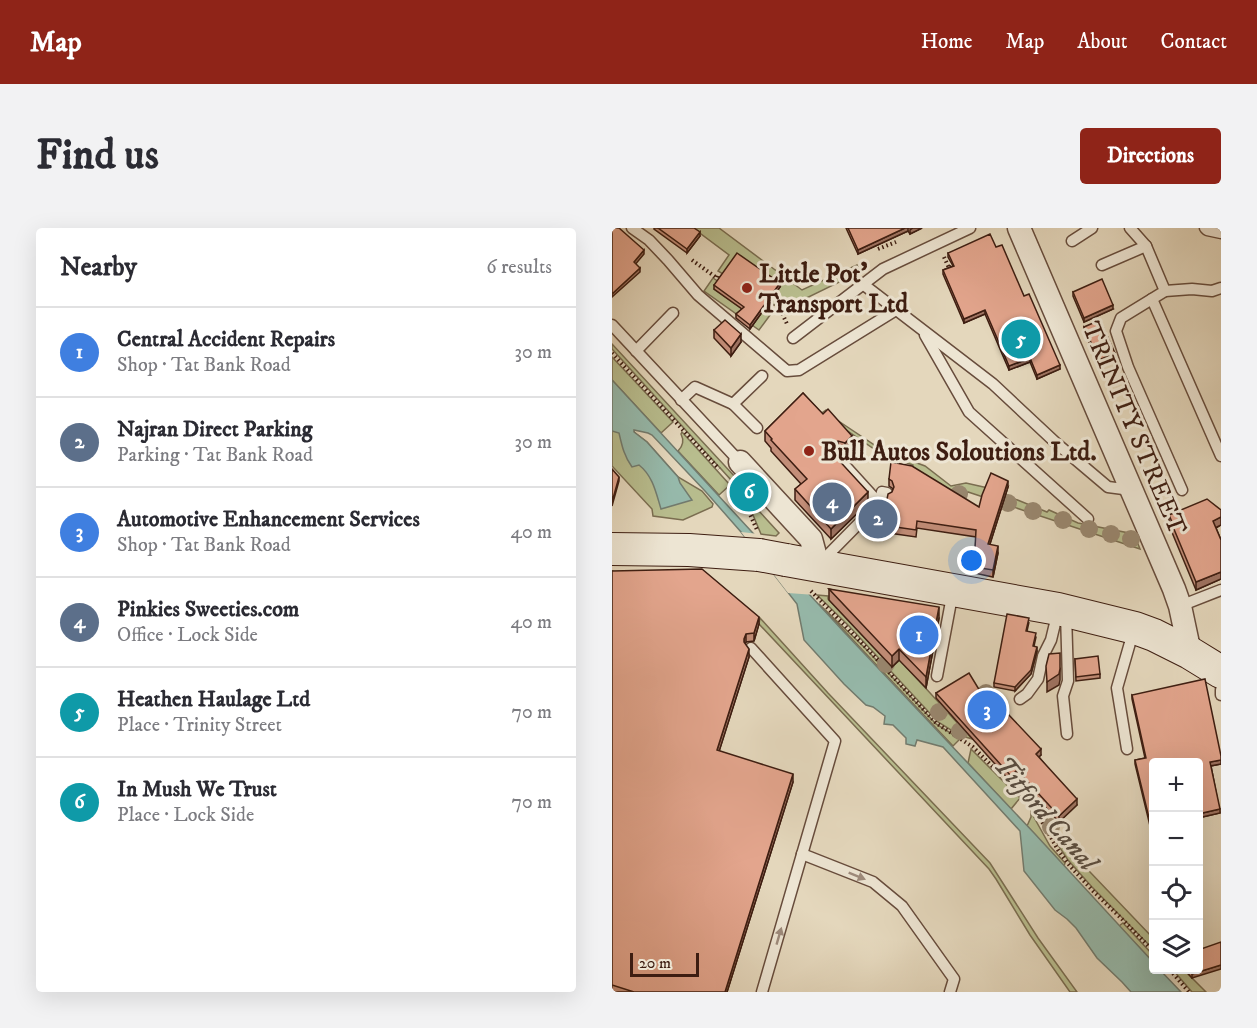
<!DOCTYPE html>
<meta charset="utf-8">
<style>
body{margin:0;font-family:"IM FELL DW Pica",serif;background:#f2f2f3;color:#2b2b33}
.controls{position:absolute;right:18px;bottom:18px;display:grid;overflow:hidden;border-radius:6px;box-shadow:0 6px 24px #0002}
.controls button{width:54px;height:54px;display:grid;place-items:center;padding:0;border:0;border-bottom:2px solid #e1e1e2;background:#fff;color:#2b2b33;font:30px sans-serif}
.scale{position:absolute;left:18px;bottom:15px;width:69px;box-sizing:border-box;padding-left:6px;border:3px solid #3d1d11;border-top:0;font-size:16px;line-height:21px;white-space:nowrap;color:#3d1d11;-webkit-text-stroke:4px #ede5d3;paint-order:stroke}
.you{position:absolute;left:360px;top:333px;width:21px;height:21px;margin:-15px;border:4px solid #fff;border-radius:50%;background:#1a73e8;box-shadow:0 0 0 9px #1a73e833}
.badge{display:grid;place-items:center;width:39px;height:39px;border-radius:50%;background:#8f2418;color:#fff;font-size:20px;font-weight:700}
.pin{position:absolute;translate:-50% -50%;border:3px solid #fff;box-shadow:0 2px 6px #0006}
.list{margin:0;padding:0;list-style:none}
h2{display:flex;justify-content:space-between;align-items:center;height:78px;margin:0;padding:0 24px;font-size:26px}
h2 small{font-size:20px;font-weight:400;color:#7c7c81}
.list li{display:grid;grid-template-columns:39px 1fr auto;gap:18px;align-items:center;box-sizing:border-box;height:90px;padding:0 24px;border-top:2px solid #e1e1e2}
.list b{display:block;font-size:22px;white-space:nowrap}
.list p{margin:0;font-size:20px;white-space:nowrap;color:#7c7c81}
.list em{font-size:20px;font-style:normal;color:#7c7c81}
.icon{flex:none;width:33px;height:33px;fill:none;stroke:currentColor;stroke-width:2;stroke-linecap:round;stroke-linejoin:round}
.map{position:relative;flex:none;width:609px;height:764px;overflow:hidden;border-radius:6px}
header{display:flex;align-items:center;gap:36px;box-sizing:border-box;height:84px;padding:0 30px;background:#8f2418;color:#fff}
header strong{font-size:28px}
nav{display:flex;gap:33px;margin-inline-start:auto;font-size:21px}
.intro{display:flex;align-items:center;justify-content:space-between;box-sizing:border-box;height:144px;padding:0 36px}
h1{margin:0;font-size:42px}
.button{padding:15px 27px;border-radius:6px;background:#8f2418;color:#fff;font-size:21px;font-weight:700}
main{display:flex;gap:36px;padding:0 36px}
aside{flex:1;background:#fff;border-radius:6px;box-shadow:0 6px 24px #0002}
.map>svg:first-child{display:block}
.green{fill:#b8bd8e;stroke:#7a6d50;stroke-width:1.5}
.water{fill:#96baac;stroke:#727b6e;stroke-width:1.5}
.pier{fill:#e4d7bc}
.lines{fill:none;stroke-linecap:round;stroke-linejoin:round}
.lane-casing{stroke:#674c3c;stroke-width:13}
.street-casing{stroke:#674c3c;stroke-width:25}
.secondary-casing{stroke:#3d1d11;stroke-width:34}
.path{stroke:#3d1d11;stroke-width:4;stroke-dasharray:1.5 3;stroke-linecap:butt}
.lane{stroke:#ede5d3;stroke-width:10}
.street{stroke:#ede5d3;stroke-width:22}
.secondary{stroke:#ede5d3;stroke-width:32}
.secondary-bridge-casing{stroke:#3d1d11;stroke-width:34;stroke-linecap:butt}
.secondary-bridge{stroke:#ede5d3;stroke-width:32}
.tree{fill:#99876f}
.wall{fill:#c38e79;stroke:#3d1d11;stroke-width:1.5}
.shaded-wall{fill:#9f7463;stroke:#3d1d11;stroke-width:1.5}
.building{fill:#e3a58d;stroke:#3d1d11;stroke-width:1.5}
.oneway{fill:#9e8b7c}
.poi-dot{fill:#8f2418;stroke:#ede5d3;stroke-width:2}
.labels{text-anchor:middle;stroke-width:6;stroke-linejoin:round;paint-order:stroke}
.poi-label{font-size:26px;font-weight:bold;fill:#3d1d11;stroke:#ede5d3;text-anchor:start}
.street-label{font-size:26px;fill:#3d1d11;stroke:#ede5d3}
.water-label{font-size:27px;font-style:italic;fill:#584c40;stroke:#ede5d3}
</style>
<header>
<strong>Map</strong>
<nav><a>Home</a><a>Map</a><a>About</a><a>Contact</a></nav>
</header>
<div class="intro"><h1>Find us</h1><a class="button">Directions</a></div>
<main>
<aside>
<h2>Nearby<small>6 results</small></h2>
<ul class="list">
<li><span class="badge" style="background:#3f7fe0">1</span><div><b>Central Accident Repairs</b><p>Shop · Tat Bank Road</p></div><em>30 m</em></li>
<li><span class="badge" style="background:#5c6f8a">2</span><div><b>Najran Direct Parking</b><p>Parking · Tat Bank Road</p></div><em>30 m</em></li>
<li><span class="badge" style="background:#3f7fe0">3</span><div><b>Automotive Enhancement Services</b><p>Shop · Tat Bank Road</p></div><em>40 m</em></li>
<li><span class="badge" style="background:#5c6f8a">4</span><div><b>Pinkies Sweeties.com</b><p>Office · Lock Side</p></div><em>40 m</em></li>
<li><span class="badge" style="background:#0f9aa8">5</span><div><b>Heathen Haulage Ltd</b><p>Place · Trinity Street</p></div><em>70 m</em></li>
<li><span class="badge" style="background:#0f9aa8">6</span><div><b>In Mush We Trust</b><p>Place · Lock Side</p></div><em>70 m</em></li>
</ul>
</aside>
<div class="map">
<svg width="609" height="764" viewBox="0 0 609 764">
<rect width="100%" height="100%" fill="#e4d7bc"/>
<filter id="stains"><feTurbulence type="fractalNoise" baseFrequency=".00333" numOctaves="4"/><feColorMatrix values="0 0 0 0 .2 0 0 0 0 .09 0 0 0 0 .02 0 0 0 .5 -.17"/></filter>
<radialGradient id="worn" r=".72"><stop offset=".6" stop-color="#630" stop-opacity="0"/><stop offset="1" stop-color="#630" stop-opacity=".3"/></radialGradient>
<g class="green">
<path d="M81,0H107L190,62L245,37L248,44L172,81L168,73L164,78L106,43L117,27Z"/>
<path d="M101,50L107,54L102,61L144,91L154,77L161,83L147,102L92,63Z"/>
<path d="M0,116L137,264L141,268L130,264L0,121Z"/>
<path d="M0,129L61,194L49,205L0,152Z"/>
<path d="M214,182L219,188L270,222L313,238L339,258L354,255L376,260L435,284L437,282L466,295L522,306L528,321L356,264L350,275L300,244L301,237L271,227L231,200L204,189Z"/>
<path d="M0,183L22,202V204L35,214L66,249L90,263L101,276L100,279L71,292L41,288L40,281L0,238Z"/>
<path d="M70,204L118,257L107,267L66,223C71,218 72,212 69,206Z"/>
<path d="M137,272L167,305L164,308L149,306L136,275Z"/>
<path d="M205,367L216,368V371L280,439L288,432L360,511L347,507L326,494L237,398Z"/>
<path d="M207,376L252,419L324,496L348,511L341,518Z"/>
<path d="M148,390L216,465L378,635L426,710L465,764H458L418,707L384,651L377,641L147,396Z"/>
<path d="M359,521L408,570L399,581L356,535Z"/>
<path d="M419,584L438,618L453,635L452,638L415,598L419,589Z"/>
<path d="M431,586L478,644L541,710V721L480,659L456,632L446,617Z"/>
<path d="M511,695L541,727V734L507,698Z"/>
<path d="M561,742H572L594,764H580Z"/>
</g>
<path class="water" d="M0,152L232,404L423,606L541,734L542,742H548L569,764H519L510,754L485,730L464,700L455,691L443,682L412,643L408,603L331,519L305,512L303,518L294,516V510L281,497L272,496L273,488L261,479L254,477L232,456L192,412L185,376L129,304L93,263L40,207L36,205L22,202V204L35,214L66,249L68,255L80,272L49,281C44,265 41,248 27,237L20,239C12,228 10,218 7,205L0,203Z"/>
<path class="pier" d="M129,304L147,306L203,367L176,365Z"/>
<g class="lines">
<g class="lane-casing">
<g id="lane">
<path d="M20,0L37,12L56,32L86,67L175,143L187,142L284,82"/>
<path d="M518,0L534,18L553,63L509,90L504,103L516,139L570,262"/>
<path d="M593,0L595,2L609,5"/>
<path d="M460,13L480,0"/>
<path d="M490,37L534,18"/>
<path d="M252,57L381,156L444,215L496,259L519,262"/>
<path d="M553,63L580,61L600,63L609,60"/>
<path d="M540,71L609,228"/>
<path d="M0,97L128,234"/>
<path d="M313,107L357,184L476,291"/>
<path d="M181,110L271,41L358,0"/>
<path d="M24,123L61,85"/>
<path d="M69,172L83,159L121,176L150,148"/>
<path d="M121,176L145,200"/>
<path d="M227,231L267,275"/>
<path d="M209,334L267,275L270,264L275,265"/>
<path d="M568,378L609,362"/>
<path d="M454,385L456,453L451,468L455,506"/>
<path d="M139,420L223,513L150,764"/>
<path d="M325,448L341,363"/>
<path d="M609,462V467"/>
<path d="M408,471L415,466L426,451L431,428L439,412L446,383"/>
<path d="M515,521L505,460L522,401"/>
<path d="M190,626L261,654L290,678L342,751L338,764"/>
</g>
</g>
<g class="street-casing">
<g id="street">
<path d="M407,0L562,361L568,378L578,425"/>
<path d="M128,234L199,311L206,337"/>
</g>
</g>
<g class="secondary-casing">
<g id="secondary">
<path d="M0,321L77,322L147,327"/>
<path d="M174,332L446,381L523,400L542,407L578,425L609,444"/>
</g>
</g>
<g class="path">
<path d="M266,21L284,14"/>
<path d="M332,29L337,40L341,38"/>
<path d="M80,32L105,50L106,47L110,50"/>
<path d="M156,75L170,85L175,96"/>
<path d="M0,125L107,241"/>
<path d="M133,275L145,302"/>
<path d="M199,363L248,413L324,495L361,519L410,568L424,583L446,622L458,638L481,663L511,692L542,724"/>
<path d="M558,742L577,764"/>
</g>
<use href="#lane" class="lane"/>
<use href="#street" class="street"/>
<use href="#secondary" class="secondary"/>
<g class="secondary-bridge-casing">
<path id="secondary-bridge" d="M147,327L174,332"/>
</g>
<use href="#secondary-bridge" class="secondary-bridge"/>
</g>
<g class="tree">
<circle cx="347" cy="266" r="9"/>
<circle cx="396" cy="275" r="9"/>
<circle cx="421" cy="283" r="9"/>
<circle cx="451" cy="292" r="9"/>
<circle cx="477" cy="301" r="9"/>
<circle cx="499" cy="306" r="9"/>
<circle cx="519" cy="311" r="9"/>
<circle cx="274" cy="436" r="9"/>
<circle cx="374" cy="465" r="9"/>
<circle cx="327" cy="484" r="9"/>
<circle cx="348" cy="503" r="9"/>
<circle cx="403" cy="553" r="9"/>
<circle cx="439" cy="599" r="9"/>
</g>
<g class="wall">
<path d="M42,0H82L88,8L75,25L42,1Z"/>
<path d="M234,0H310L298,6L296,3L246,26Z"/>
<path d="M384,19L412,68L448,141L425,151L418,134L397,142L373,86L352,95L331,46V42L341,38L336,29V25Z"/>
<path d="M102,57L168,59L138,101L124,90V86L130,81L102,61Z"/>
<path d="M461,64L501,81L472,94L461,68Z"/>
<path d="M472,99L503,129L487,136L472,103Z"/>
<path d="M102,102L129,114L119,128L102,110Z"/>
<path d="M191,165L240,219L233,226L226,224L221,227L256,275L219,311L183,272V261L189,256L159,223V220L153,213V203Z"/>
<path d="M277,251L367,279L396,259L378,316L386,325L381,349L362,345L364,309L305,300L304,309L270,304V297L281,262L280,260L277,258Z"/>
<path d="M609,282V297L604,300L609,312V351L584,362L559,302L557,295V287Z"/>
<path d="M0,343L147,396L142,413L134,414L133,416L137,429L107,523L181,554L115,764H0Z"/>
<path d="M217,361L327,390L314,460L287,432L280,439L217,372Z"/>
<path d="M417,394L415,403L424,409L422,418L425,423L419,446L403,463L382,459V455Z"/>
<path d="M463,431L488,446V450L464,453Z"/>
<path d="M324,465L377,478L429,527L427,529L465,577L447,594L405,548L399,554L324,470Z"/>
<path d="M520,467L609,528V536L599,538L608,585L586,590V534L539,602L523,536V532L533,530L520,471Z"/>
<path d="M572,741H586L580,750Z"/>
</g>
<g class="shaded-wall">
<path d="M293,0H296V3L246,26V22Z"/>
<path d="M301,0H310L298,6V2Z"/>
<path d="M88,4V8L75,25V21Z"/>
<path d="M32,22V26L22,38V34Z"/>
<path d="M28,40V44L0,69V66Z"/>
<path d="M168,55V59L138,101V97Z"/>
<path d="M501,77V81L472,94V90Z"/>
<path d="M373,82V86L352,95V91Z"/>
<path d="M129,106V114L119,128V120Z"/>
<path d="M503,125V129L487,136V132Z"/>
<path d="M418,130V134L397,142V138Z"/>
<path d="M448,137V141L425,151V147Z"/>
<path d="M240,208V219L233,226V215Z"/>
<path d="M226,213V224L222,226L220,229V219L222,215Z"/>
<path d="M7,249V253L0,278V274Z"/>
<path d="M396,253V259L376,322V316Z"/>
<path d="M256,264V275L219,311V301Z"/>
<path d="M609,289V297L601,301V293Z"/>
<path d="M386,318V325L381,349V342Z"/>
<path d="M609,344V351L584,362V354Z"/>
<path d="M327,379V390L314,460V449Z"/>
<path d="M147,389V396L142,413V405Z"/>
<path d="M134,406V414L132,418V411Z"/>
<path d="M425,419V423L419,446L403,463V459Z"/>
<path d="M137,421V429L105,530V522Z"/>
<path d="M287,421V432L280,439V428Z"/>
<path d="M448,441V452L447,457L435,464V454Z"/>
<path d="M429,521V527L424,531V526Z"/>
<path d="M609,532V536L598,538V534Z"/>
<path d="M405,542V548L399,554V548Z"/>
<path d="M181,546V554L115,764H113Z"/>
<path d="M465,571V577L447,594V588Z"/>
<path d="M608,581V585L586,590V586Z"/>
<path d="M609,737V741L580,750V746Z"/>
</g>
<g class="building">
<path d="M0,0H7L32,22L22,34L28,40L0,66Z"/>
<path d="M46,0H82L88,4L75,21Z"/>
<path d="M236,0H293L246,22Z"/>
<path d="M378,6L384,19L390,17L412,68L417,66L448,137L425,147L418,130L397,138L373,82L352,91L331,42L342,38L336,25Z"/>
<path d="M125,25L168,55L138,97L124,86L132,79L102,57Z"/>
<path d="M490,51L501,77L472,90L461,64Z"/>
<path d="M113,92L129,106L119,120L102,102Z"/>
<path d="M488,92L503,125L487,132L472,99Z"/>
<path d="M191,165L211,186L216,181L240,208L233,215L226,213L222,215L220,219L221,226L256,264L219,301L183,261L195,251L159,212L160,211L153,203Z"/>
<path d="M279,234L300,238L367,279L370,267L379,245L396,253L376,316L386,318L381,342L362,339L364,302L305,293L304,302L270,297L276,266L280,264L282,259L280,253L277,251Z"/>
<path d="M0,241L7,249L0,274Z"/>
<path d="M595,271L609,282V289L601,293L609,312V344L584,354L559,294H560L557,287Z"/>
<path d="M90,341L147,389L142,405L134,406L132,411V414L137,421L105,522L181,546L113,764H22L0,757V343Z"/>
<path d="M217,361L327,379L314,449L287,421L280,428Z"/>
<path d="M395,386L417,390L414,403L424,405L421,418L425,419L419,442L403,459L382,455Z"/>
<path d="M448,425V441L447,446L435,454L434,438L437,426Z"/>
<path d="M486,428L488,446L464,449L463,431Z"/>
<path d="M357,445L377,478L379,468L429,521L424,526L465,571L447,588L405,542L399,548L324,465Z"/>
<path d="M593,451L609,528V532L598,534L608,581L586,586V534H542V598H539L523,532L534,530L520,467Z"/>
<path d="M609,714V737L580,746L576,741H586V722Z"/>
</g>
<defs><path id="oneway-solid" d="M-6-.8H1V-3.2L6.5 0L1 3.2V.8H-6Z" transform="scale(1.5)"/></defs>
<g class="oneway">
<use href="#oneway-solid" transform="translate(245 648) rotate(22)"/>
<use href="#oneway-solid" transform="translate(167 708) rotate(-74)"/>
</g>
<g class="poi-dot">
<circle cx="135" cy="60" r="6"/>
<circle cx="197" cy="223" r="6"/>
</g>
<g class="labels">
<g class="poi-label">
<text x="147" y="54">Little Pot'<tspan x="147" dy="30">Transport Ltd</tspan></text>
<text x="209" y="232">Bull Autos Soloutions Ltd.</text>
</g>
<g class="street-label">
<text transform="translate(523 200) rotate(67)" y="9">TRINITY STREET</text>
</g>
<g class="water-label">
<text transform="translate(434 585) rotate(49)" y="9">Titford Canal</text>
</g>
</g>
<rect width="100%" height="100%" filter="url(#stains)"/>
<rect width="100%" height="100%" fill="url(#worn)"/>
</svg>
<div class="controls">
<button>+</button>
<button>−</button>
<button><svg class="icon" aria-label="locate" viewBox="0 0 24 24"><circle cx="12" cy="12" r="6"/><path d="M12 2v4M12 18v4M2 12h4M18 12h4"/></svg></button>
<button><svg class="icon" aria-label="layers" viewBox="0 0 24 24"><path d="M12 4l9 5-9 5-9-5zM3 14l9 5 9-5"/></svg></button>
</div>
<div class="scale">20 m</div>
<div class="you"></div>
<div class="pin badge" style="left:307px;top:407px;background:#3f7fe0">1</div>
<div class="pin badge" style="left:266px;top:291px;background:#5c6f8a">2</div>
<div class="pin badge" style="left:375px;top:482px;background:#3f7fe0">3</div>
<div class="pin badge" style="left:220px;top:274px;background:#5c6f8a">4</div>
<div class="pin badge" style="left:409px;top:111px;background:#0f9aa8">5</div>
<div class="pin badge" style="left:137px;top:264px;background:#0f9aa8">6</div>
</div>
</main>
